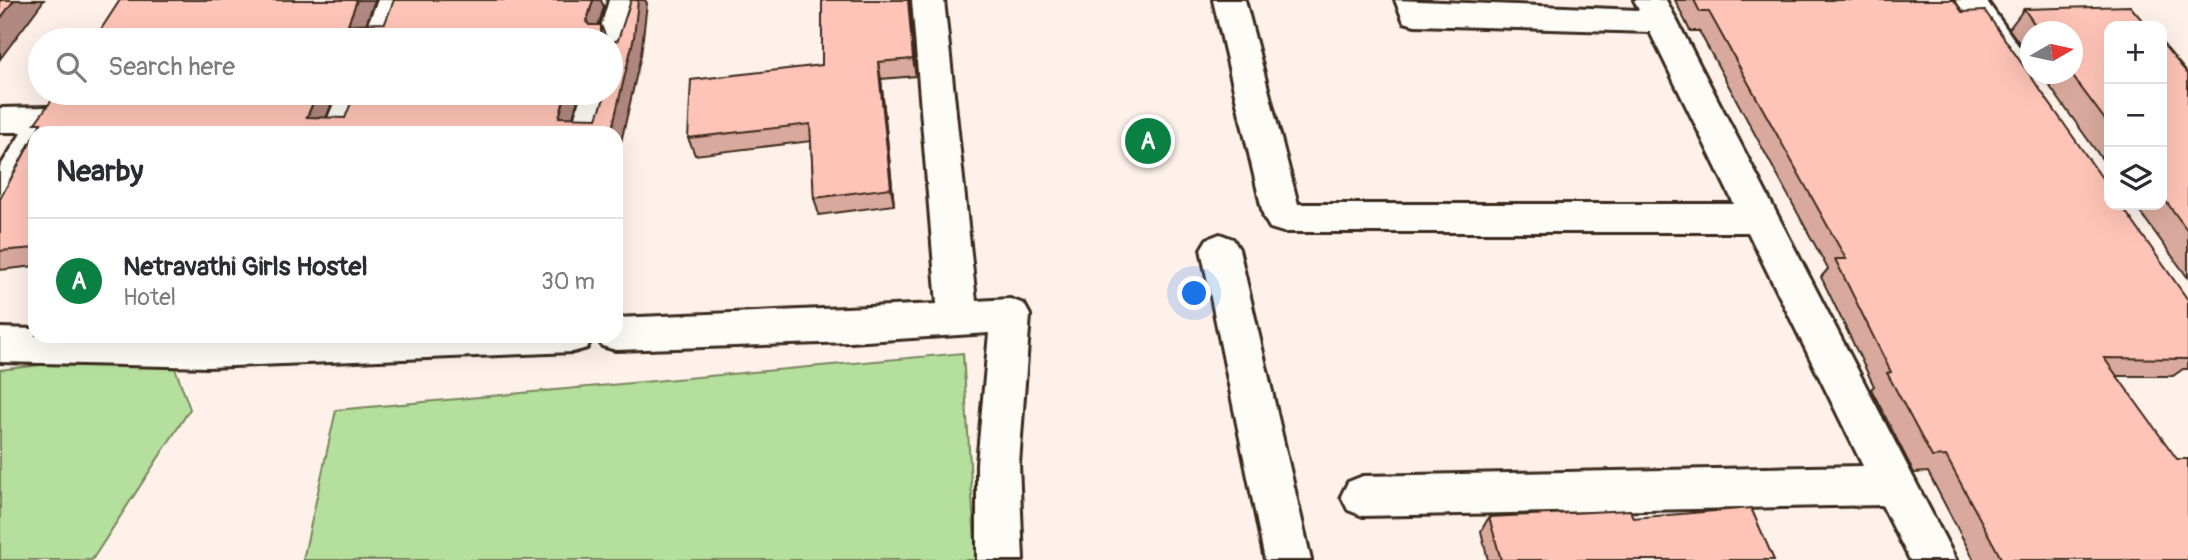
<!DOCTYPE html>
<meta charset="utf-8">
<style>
body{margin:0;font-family:Pangolin,sans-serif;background:#f7f7f7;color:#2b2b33}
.controls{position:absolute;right:21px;top:21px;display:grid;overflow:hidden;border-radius:14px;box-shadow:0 7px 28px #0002}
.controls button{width:63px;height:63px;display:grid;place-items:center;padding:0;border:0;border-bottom:2px solid #e1e1e2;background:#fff;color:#2b2b33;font:35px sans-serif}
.compass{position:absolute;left:2020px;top:21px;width:63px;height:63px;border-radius:50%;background:#fff;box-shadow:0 7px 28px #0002;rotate:81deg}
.you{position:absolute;left:1195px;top:294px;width:24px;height:24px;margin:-18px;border:5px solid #fff;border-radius:50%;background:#1a73e8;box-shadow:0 0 0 10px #1a73e833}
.badge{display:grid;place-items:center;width:46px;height:46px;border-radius:50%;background:#0b8043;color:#fff;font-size:23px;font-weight:700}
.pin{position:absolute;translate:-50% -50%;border:4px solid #fff;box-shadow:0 2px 7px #0006}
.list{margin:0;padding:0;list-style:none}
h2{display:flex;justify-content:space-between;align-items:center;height:91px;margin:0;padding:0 28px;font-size:30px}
h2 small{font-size:23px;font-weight:400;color:#7c7c81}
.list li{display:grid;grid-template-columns:46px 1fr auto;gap:21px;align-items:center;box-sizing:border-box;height:126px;padding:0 28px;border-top:2px solid #e1e1e2}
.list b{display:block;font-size:26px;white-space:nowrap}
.list p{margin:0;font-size:23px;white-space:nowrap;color:#7c7c81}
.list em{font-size:23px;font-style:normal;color:#7c7c81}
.icon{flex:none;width:38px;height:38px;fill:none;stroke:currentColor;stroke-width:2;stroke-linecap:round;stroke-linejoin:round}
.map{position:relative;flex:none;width:2188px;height:560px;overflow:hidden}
.search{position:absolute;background:#fff;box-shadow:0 7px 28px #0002;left:28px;top:28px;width:595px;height:77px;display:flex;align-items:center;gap:18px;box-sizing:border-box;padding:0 24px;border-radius:38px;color:#7c7c81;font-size:26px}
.panel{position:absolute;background:#fff;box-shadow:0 7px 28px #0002;left:28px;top:126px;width:595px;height:217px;border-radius:21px}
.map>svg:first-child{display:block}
.green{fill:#b4df9c;stroke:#78845d;stroke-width:2}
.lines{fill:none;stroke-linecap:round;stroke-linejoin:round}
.minor-casing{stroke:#3b2a1e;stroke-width:6}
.minor{fill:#fdfcf7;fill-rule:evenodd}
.wall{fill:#daa99d;stroke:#3b2a1e;stroke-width:2}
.shaded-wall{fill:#b28980;stroke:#3b2a1e;stroke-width:2}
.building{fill:#fec4b7;stroke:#3b2a1e;stroke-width:2}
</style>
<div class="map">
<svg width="2188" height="560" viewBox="0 0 2188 560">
<rect width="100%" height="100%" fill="#fdf1ea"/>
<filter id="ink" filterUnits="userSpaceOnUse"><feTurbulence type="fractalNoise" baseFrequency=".0143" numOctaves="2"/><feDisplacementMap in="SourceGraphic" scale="14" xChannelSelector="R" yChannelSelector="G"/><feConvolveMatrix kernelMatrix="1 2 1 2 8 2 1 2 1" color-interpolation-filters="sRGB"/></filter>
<g filter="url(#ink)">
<g class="green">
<path d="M168,349L190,409L92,560H0V370Z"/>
<path d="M963,353L976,560H303L336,410Z"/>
</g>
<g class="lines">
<g class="minor-casing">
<g id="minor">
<path d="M378,0H410L393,40H361Z"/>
<path d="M609,0H641L623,57L611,60V40H597Z"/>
<path d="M912,0H944L976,301L1010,299L1024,304L1030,315L1019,464L1023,560H977V464L989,333L851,342L616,350L602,346L597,336H616V318L937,304Z"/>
<path d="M1213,0H1245L1298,204H1734L1650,32L1415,25L1404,22L1395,0L1639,10L1634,0H1666L1956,560H1910L1882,505L1363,516L1348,510L1341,496L1348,482L1363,476L1863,466L1748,232H1283L1270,228L1264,218Z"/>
<path d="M1953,0H1986L2025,55L2020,63L2008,66L1996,63Z"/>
<path d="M611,84L616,93L604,133H570L582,93H611Z"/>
<path d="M338,93H372L356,133H322Z"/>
<path d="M47,107L59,110L64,119C57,132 48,133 35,133V170L13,207L0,211V167L22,132H0V108Z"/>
<path d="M1220,234L1233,239L1239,249L1311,560H1265L1201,249L1207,239Z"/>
<path d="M0,328L35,329V336H593L587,348L573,352L208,367L0,362Z"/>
</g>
</g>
<use href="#minor" class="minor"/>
</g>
<g class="wall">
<path d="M910,0L916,76L881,79L894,205L819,215L814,198L811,141L695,155L688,138L822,65Z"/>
<path d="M1675,0H1954L2188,300V369H2183L2173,376H2117L2188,560H1974L1928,472L1914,473L1871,389L1874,386L1821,277L1828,269L1699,31H1690Z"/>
<path d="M2024,9L2109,26V169L2041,74H2073V32H2031V59L2009,29Z"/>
<path d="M2162,43L2188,74V278L2135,205H2162Z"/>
<path d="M35,134V266L0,270V199Z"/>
<path d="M1489,517L1774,560H1488L1481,531Z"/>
</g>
<g class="shaded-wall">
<path d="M14,0H44L0,59V19Z"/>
<path d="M357,0H375L360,40L348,24Z"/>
<path d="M593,0H601L604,7L594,39L587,21Z"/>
<path d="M638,0H645L647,3L641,55L616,164V133H611Z"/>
<path d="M908,0H910L916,76L913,59Z"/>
<path d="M601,25L607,40H601Z"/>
<path d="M878,62L881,79L894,205L891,188Z"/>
<path d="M317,93H336L320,133L307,117Z"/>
<path d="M566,93H580L568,133L559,117Z"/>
</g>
<g class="building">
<path d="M0,0H14L0,19Z"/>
<path d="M120,0H357L348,24L385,23L394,0H593L587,21L589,25H601V40H94Z"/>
<path d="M631,0H638L634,37L611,133H36L41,123H35L57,93H317L307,117L345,118L355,93H566L559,117L597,118L606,93H611V43L618,40Z"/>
<path d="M822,0H908L913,59L878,62L891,188L814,198L810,124L688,138L691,80L822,65Z"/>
<path d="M1694,0H1954L1962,12L1985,11L2109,188V205H2121L2188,300V359L2104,358L2177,459H2188V560H2002L1946,456L1932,457L1887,373L1891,372L1835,259H1846L1709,12H1700Z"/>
<path d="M2130,6L2147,26H2109V125L2071,74H2073V32H2040L2024,9Z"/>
<path d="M2162,43L2188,74V231L2162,196Z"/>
<path d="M35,134V248L0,251V199Z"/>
<path d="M1751,508L1774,560H1501L1489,517L1630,510L1633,518Z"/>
</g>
</g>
</svg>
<div class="controls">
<button>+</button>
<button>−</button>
<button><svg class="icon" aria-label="layers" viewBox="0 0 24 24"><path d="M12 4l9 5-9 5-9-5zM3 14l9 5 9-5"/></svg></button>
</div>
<svg class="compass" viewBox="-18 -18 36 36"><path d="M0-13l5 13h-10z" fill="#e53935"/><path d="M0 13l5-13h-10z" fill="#7c7c81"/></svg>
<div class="you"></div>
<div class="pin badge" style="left:1148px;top:141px">A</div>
<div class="search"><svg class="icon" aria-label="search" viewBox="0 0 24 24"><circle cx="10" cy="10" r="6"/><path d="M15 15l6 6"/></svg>Search here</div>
<section class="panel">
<h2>Nearby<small></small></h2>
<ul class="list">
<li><span class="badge">A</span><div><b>Netravathi Girls Hostel</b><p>Hotel</p></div><em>30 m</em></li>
</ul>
</section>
</div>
